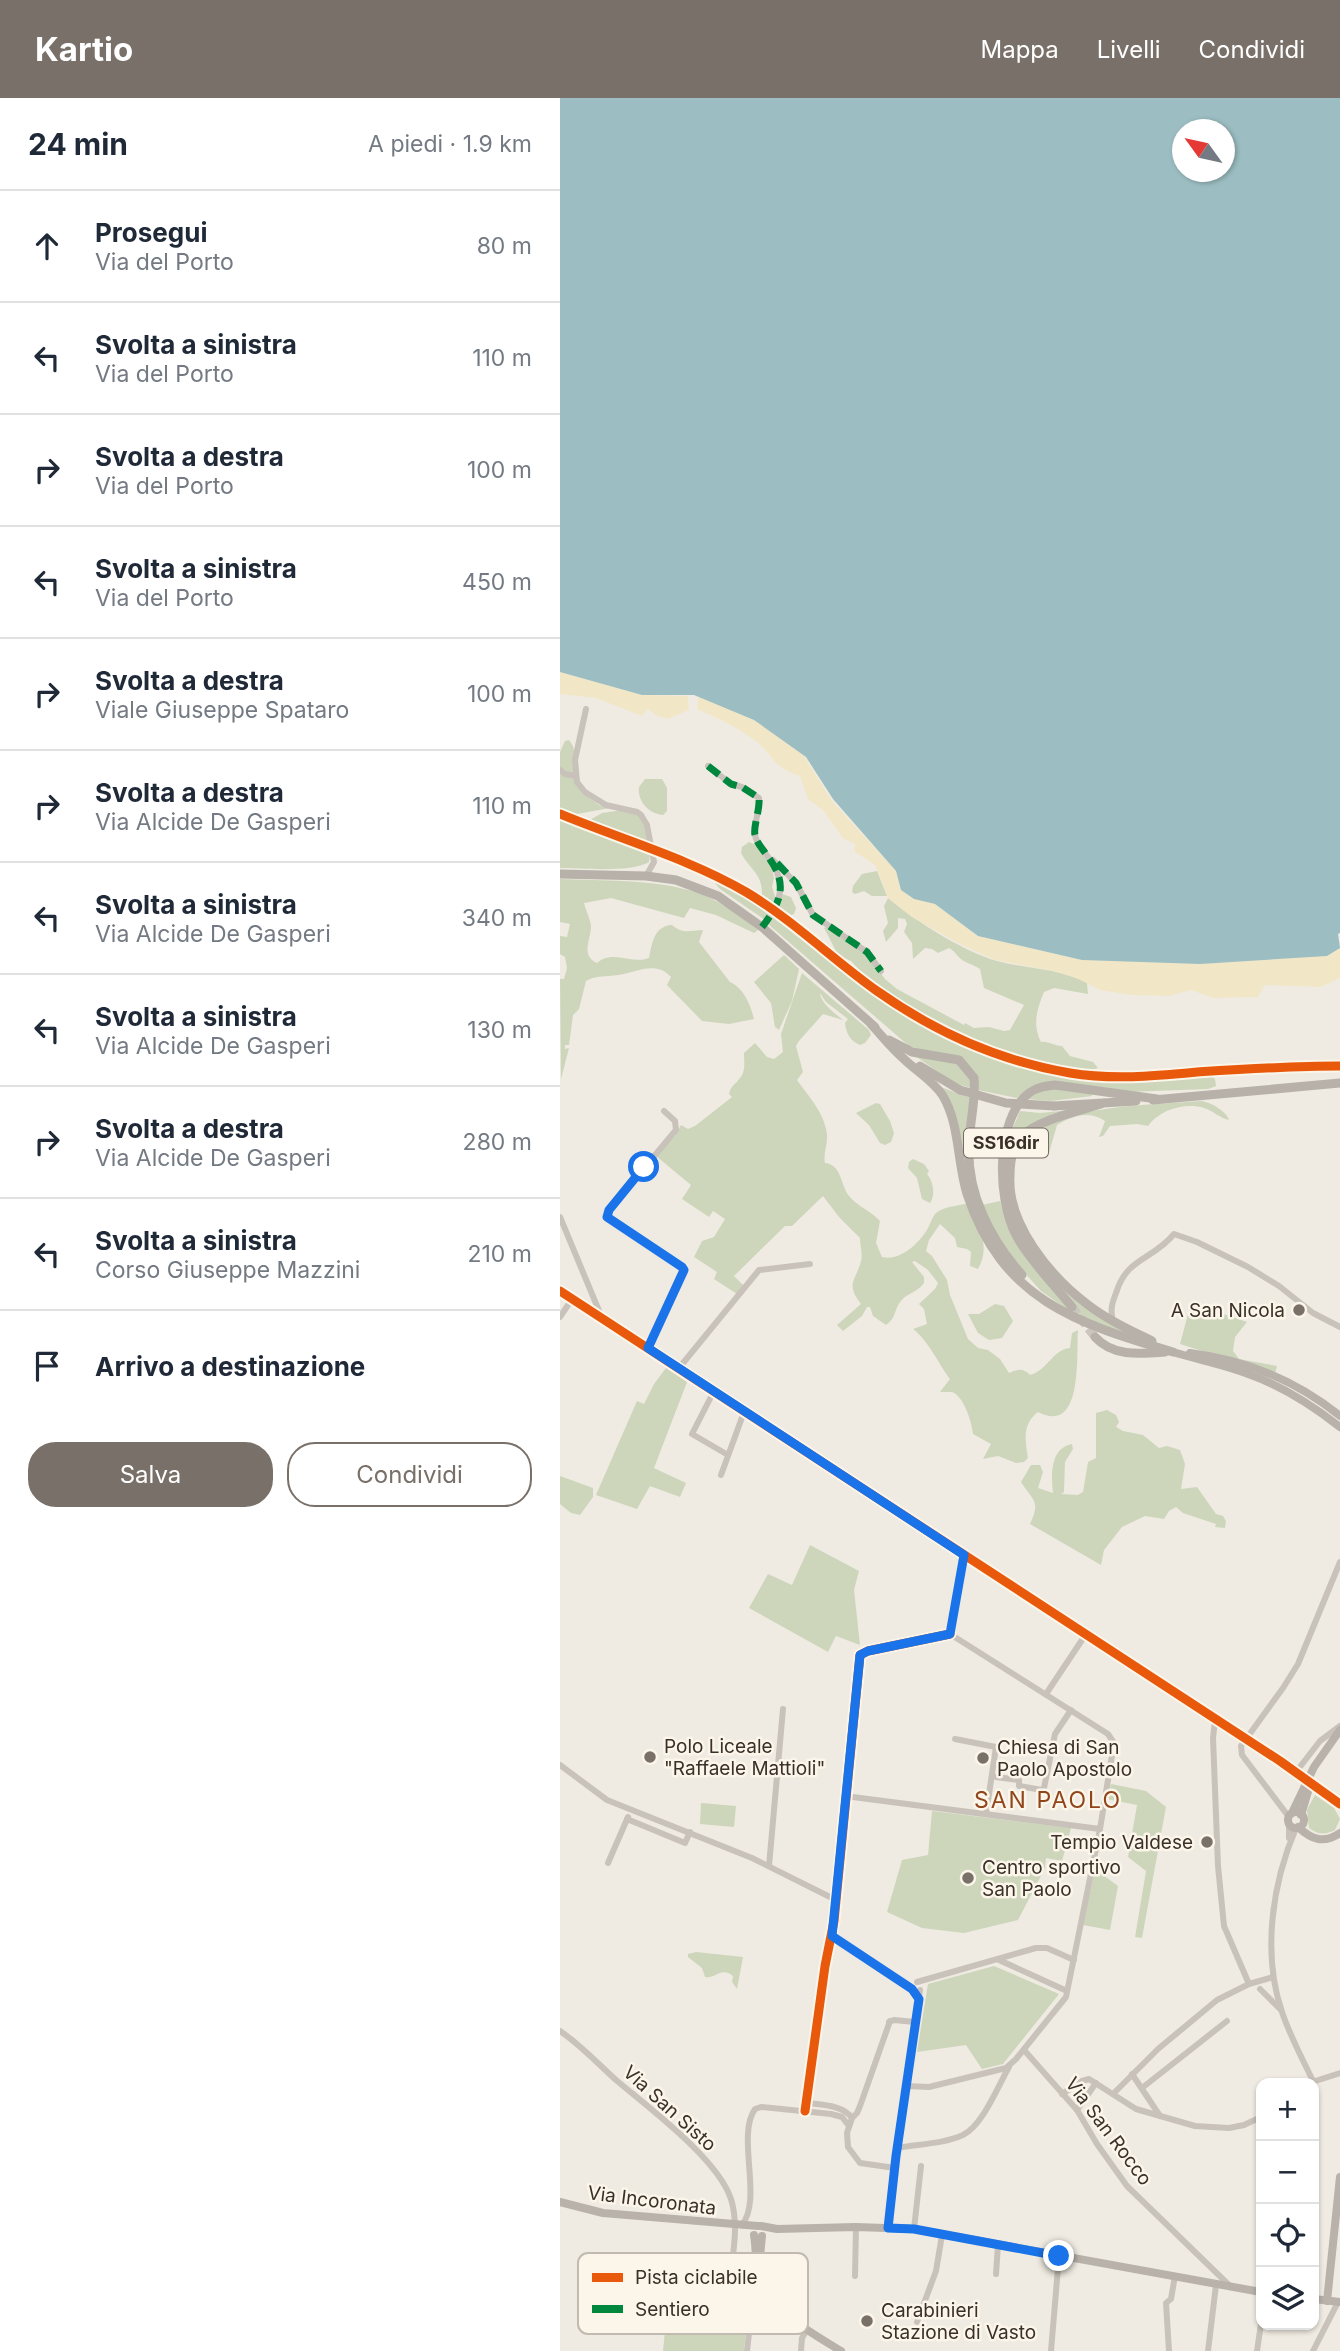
<!DOCTYPE html>
<html lang="it">
<meta charset="utf-8">
<style>
body{margin:0;font-family:Inter,sans-serif;background:#f6f6f7;color:#1f2937}
.controls{position:absolute;right:21px;bottom:21px;display:grid;overflow:hidden;border-radius:14px;box-shadow:0 2px 5px #0004}
.controls button{width:63px;height:63px;display:grid;place-items:center;padding:0;border:0;border-bottom:2px solid #e0e1e3;background:#fff;color:#1f2937;font:35px sans-serif}
.compass{position:absolute;left:612px;top:21px;width:63px;height:63px;border-radius:50%;background:#fff;box-shadow:0 2px 5px #0004;rotate:303deg}
.stop{position:absolute;width:21px;height:21px;margin:-16px;border:5px solid #1a73e8;border-radius:50%;background:#fff}
.stop.end{background:#1a73e8;border-color:#fff;box-shadow:0 2px 7px #0008}
.list{margin:0;padding:0;list-style:none}
h2{display:flex;justify-content:space-between;align-items:center;height:91px;margin:0;padding:0 28px;font-size:30px}
h2 small{font-size:23px;font-weight:400;color:#747a83}
.list li{display:grid;grid-template-columns:46px 1fr auto;gap:21px;align-items:center;box-sizing:border-box;height:112px;padding:0 28px;border-top:2px solid #e0e1e3}
.list b{display:block;font-size:26px;white-space:nowrap}
.list p{margin:0;font-size:23px;white-space:nowrap;color:#747a83}
.list em{font-size:23px;font-style:normal;color:#747a83}
.actions{display:flex;gap:14px;padding:21px 28px}
.actions a{flex:1;padding:16px 0;border:2px solid #797169;border-radius:28px;text-align:center;font-size:24px;color:#797169}
.actions .main{background:#797169;color:#fff}
.icon{flex:none;width:38px;height:38px;fill:none;stroke:currentColor;stroke-width:2;stroke-linecap:round;stroke-linejoin:round}
.map{position:relative;flex:none;width:780px;height:2253px;overflow:hidden}
header{display:flex;align-items:center;gap:42px;box-sizing:border-box;height:98px;padding:0 35px;background:#797169;color:#fff}
header strong{font-size:33px}
nav{display:flex;gap:38px;margin-inline-start:auto;font-size:24px}
main{display:flex}
aside{flex:1;background:#fff}
.map>svg:first-child{display:block}
.green{fill:#cdd6bb}
.sand{fill:#f1e7c7}
.water{fill:#9cbec2;fill-rule:evenodd}
.lines{fill:none;stroke-linecap:round;stroke-linejoin:round}
.primary-tunnel{stroke:#cbc6bd;stroke-width:9;stroke-dasharray:9 4.5;stroke-linecap:butt}
.street{stroke:#c8c2bb;stroke-width:6}
.secondary{stroke:#b9b2ab;stroke-width:8}
.primary{stroke:#b7b1aa;stroke-width:9}
.secondary-bridge{stroke:#b9b2ab;stroke-width:8}
.primary-bridge{stroke:#b7b1aa;stroke-width:9}
.quiet{stroke:#00873e;stroke-width:7;stroke-dasharray:14 7;stroke-linecap:butt}
.cycleway-casing{stroke:#fbf5ea;stroke-width:13}
.cycleway{stroke:#e8590c;stroke-width:9}
.route{stroke:#1a73e8;stroke-width:9}
.poi-dot{fill:#797169;stroke:#fbf5ea;stroke-width:2.5}
.labels{text-anchor:middle;stroke-width:5;stroke-linejoin:round;paint-order:stroke}
.shield{fill:#fbf5ea;stroke:#746b62;stroke-width:2}
.shield-label{font-size:18px;font-weight:bold;fill:#3a3028}
.poi-label{font-size:19px;fill:#3a3028;stroke:#fbf5ea;text-anchor:start}
.street-label{font-size:19px;fill:#3a3028;stroke:#fbf5ea}
.quarter-label{font-size:23px;letter-spacing:2px;fill:#90451a;stroke:#fbf5ea}
.key{fill:#fbf5ea;stroke:#c1bab0;stroke-width:2}
.key-label{font-size:19px;fill:#3a3028}
</style>
<header>
<strong>Kartio</strong>
<nav><a>Mappa</a><a>Livelli</a><a>Condividi</a></nav>
</header>
<main>
<aside>
<h2>24 min<small>A piedi · 1.9 km</small></h2>
<ul class="list">
<li><svg class="icon" aria-label="ahead" viewBox="0 0 24 24"><path d="M12 20V5M6 11l6-6 6 6"/></svg><div><b>Prosegui</b><p>Via del Porto</p></div><em>80 m</em></li>
<li><svg class="icon" aria-label="left" viewBox="0 0 24 24"><path d="M17 20v-9H6M10 6l-5 5 5 5"/></svg><div><b>Svolta a sinistra</b><p>Via del Porto</p></div><em>110 m</em></li>
<li><svg class="icon" aria-label="right" viewBox="0 0 24 24"><path d="M7 20v-9h11M14 6l5 5-5 5"/></svg><div><b>Svolta a destra</b><p>Via del Porto</p></div><em>100 m</em></li>
<li><svg class="icon" aria-label="left" viewBox="0 0 24 24"><path d="M17 20v-9H6M10 6l-5 5 5 5"/></svg><div><b>Svolta a sinistra</b><p>Via del Porto</p></div><em>450 m</em></li>
<li><svg class="icon" aria-label="right" viewBox="0 0 24 24"><path d="M7 20v-9h11M14 6l5 5-5 5"/></svg><div><b>Svolta a destra</b><p>Viale Giuseppe Spataro</p></div><em>100 m</em></li>
<li><svg class="icon" aria-label="right" viewBox="0 0 24 24"><path d="M7 20v-9h11M14 6l5 5-5 5"/></svg><div><b>Svolta a destra</b><p>Via Alcide De Gasperi</p></div><em>110 m</em></li>
<li><svg class="icon" aria-label="left" viewBox="0 0 24 24"><path d="M17 20v-9H6M10 6l-5 5 5 5"/></svg><div><b>Svolta a sinistra</b><p>Via Alcide De Gasperi</p></div><em>340 m</em></li>
<li><svg class="icon" aria-label="left" viewBox="0 0 24 24"><path d="M17 20v-9H6M10 6l-5 5 5 5"/></svg><div><b>Svolta a sinistra</b><p>Via Alcide De Gasperi</p></div><em>130 m</em></li>
<li><svg class="icon" aria-label="right" viewBox="0 0 24 24"><path d="M7 20v-9h11M14 6l5 5-5 5"/></svg><div><b>Svolta a destra</b><p>Via Alcide De Gasperi</p></div><em>280 m</em></li>
<li><svg class="icon" aria-label="left" viewBox="0 0 24 24"><path d="M17 20v-9H6M10 6l-5 5 5 5"/></svg><div><b>Svolta a sinistra</b><p>Corso Giuseppe Mazzini</p></div><em>210 m</em></li>
<li><svg class="icon" aria-label="arrive" viewBox="0 0 24 24"><path d="M6 21V4h12l-3 4 3 4H6"/></svg><div><b>Arrivo a destinazione</b></div></li>
</ul>
<div class="actions"><a class="main">Salva</a><a>Condividi</a></div>
</aside>
<div class="map">
<svg width="780" height="2253" viewBox="0 0 780 2253">
<rect width="100%" height="100%" fill="#efebe2"/>
<g class="green">
<path d="M9,642L13,648L22,694L39,707L50,710L17,716L0,710V654L5,643Z"/>
<path d="M85,681H102L107,690V713L103,717C89,716 77,703 79,689Z"/>
<path d="M63,712C68,714 75,715 79,719C88,727 92,752 89,764C71,775 22,770 0,770V717L60,742L62,737L28,723L42,715Z"/>
<path d="M189,744L198,748L211,767L214,780L212,789L217,804L205,822L160,791L155,785L158,777C176,779 183,797 199,800L202,798C203,776 191,773 181,755L182,749Z"/>
<path d="M317,773L327,798H312L304,793L295,796L292,794L293,788L302,776Z"/>
<path d="M0,781C43,783 90,781 132,793C157,800 178,817 198,832L194,835L156,817L130,810L124,820L51,800L24,805C26,813 30,820 31,828C31,842 20,857 37,865C53,851 72,867 89,860C92,845 94,828 112,827C124,837 129,832 143,832L139,844L170,884C184,890 191,908 194,921L169,926L142,923L107,887L111,879C95,862 77,875 58,877C46,879 37,877 26,883L19,911L13,917L9,947H5V951L9,950L1,981L0,881H4L7,870L5,859L0,856V838L7,839L10,826L0,824Z"/>
<path d="M222,796L231,799L236,810L234,816L227,819L228,823C258,847 288,873 319,896C392,949 477,979 568,981C594,981 621,977 647,974L655,981L656,988L648,991L567,994L489,985L461,1001L418,992L408,967L349,948L208,826L219,808Z"/>
<path d="M328,800C356,823 402,853 437,863C467,871 499,870 527,885L528,896L494,890L484,894C477,911 472,927 481,944C489,943 493,948 502,948L510,958L533,964L538,970L532,972L508,969L447,955L400,938L351,911L305,878L291,863L278,857L264,830L267,829L305,854L325,881L337,891L404,927L405,925L414,930L429,929L444,933L450,932L464,907L424,890L420,871C414,867 404,864 401,861C396,857 395,853 389,850L378,855L372,851L365,850L353,861L352,845L344,834L347,826L345,821L338,820V830L326,844L323,833L328,825L324,808Z"/>
<path d="M224,857L239,871L232,903L219,932L215,929L211,905L194,884Z"/>
<path d="M242,875L309,932L311,937L305,945L300,947C290,943 286,935 285,925L288,921L266,904L260,895C261,906 275,915 283,922L263,916L239,943L236,948L243,974L237,982C249,999 264,1014 267,1036C268,1046 263,1055 265,1065C282,1067 280,1086 289,1098C297,1108 311,1113 320,1123L316,1145L322,1159C339,1164 360,1145 368,1130C371,1125 372,1119 376,1115C384,1108 399,1108 409,1105C419,1127 431,1148 418,1171L410,1168L411,1154L407,1151L397,1149L395,1140L380,1126L369,1142L366,1153L372,1158L387,1182L390,1197L408,1241L418,1250L428,1252L440,1261L449,1275C458,1271 463,1270 470,1277C488,1272 492,1252 510,1250L512,1235L518,1232C516,1255 524,1338 478,1314C462,1326 465,1342 468,1360L464,1364L456,1365L438,1358L423,1361L431,1346L413,1336C412,1325 404,1298 392,1294C390,1294 382,1294 380,1294L390,1281C378,1265 368,1242 353,1231L367,1226L364,1211L359,1206L375,1191L378,1185L368,1172L355,1163L352,1164L364,1179V1185C358,1194 347,1195 341,1203C334,1211 336,1221 326,1227L313,1218L310,1209H307L302,1218L283,1233L277,1227L301,1206C285,1185 296,1183 301,1163C303,1156 300,1148 300,1140L279,1119L263,1098L232,1128H225L174,1178L184,1188L177,1196L154,1181L157,1174L134,1159L142,1143L154,1139L165,1121L153,1113L149,1119L122,1101L131,1087L96,1058L115,1038L121,1027L128,1031L135,1028L172,999L169,996C171,987 175,987 180,980C186,973 184,963 184,955L195,945L207,959L214,961L223,954L221,936Z"/>
<path d="M351,955L393,962L408,973L414,991L394,985Z"/>
<path d="M381,989L413,1001L408,1038L422,1127Z"/>
<path d="M486,990L531,995L532,998L491,1003L466,1001Z"/>
<path d="M641,1003C651,1004 667,1014 669,1022C660,1020 653,1013 644,1010C625,1004 599,1012 588,1028L577,1026L550,1028L543,1038L539,1039L545,1023C529,1012 512,1018 497,1027L489,1055L485,1059L478,1055L474,1046L464,1041C509,1005 586,1008 641,1003Z"/>
<path d="M316,1005L320,1006L330,1023L334,1035L331,1044L325,1047L320,1045L309,1027L296,1015Z"/>
<path d="M511,1012C500,1025 470,1023 457,1042C419,1094 480,1171 520,1203C534,1214 550,1222 565,1231L566,1234L564,1236L538,1229L520,1217L455,1132L445,1102L444,1078L448,1041L460,1013L480,1015Z"/>
<path d="M353,1061L364,1066L369,1073L367,1076C373,1083 376,1097 370,1105L362,1101L357,1080L348,1070L349,1064Z"/>
<path d="M440,1103L447,1128L454,1140L511,1214L481,1193L446,1154L422,1107Z"/>
<path d="M631,1205L687,1224L675,1239L673,1253L679,1261L717,1268L715,1276L620,1246Z"/>
<path d="M435,1206L444,1208L453,1223L442,1240L429,1242L418,1235L408,1216H419Z"/>
<path d="M106,1270L127,1284L94,1370L126,1385L120,1399L90,1388L77,1411L36,1397L77,1303L84,1306L94,1286Z"/>
<path d="M547,1312L556,1317L559,1324L556,1329L563,1333L583,1337L599,1350L607,1348L620,1352L625,1366L621,1391L637,1389L656,1416L663,1418L666,1423L665,1430L655,1429L656,1426L623,1415L616,1409L609,1413L604,1421L585,1418L562,1429L544,1452L541,1467L470,1426C481,1403 473,1403 461,1384L471,1367H480L483,1374L478,1390L493,1395C491,1377 490,1350 512,1346L513,1351L505,1364L504,1394L501,1396L518,1397L523,1394L528,1364L536,1360V1315Z"/>
<path d="M0,1378L33,1390V1399L20,1417L11,1415L0,1406Z"/>
<path d="M250,1447L299,1473L294,1492L300,1547L276,1538L268,1554L189,1510L208,1476L232,1487Z"/>
<path d="M551,1686L586,1693L606,1709L582,1840L575,1839L586,1773L568,1759L577,1707L547,1701Z"/>
<path d="M755,1697L774,1710L780,1721L775,1732C765,1737 759,1737 749,1730L747,1712Z"/>
<path d="M141,1705L176,1708L174,1729L140,1726Z"/>
<path d="M372,1713L511,1730L502,1763L486,1760L485,1770L458,1822L404,1835L362,1830L327,1814L342,1762L368,1757Z"/>
<path d="M535,1771L558,1788L550,1832L523,1827Z"/>
<path d="M136,1854L183,1859L177,1891L172,1884L173,1878C161,1868 156,1881 145,1879L142,1870L128,1859V1856Z"/>
<path d="M434,1868L499,1896L443,1966L422,1971L406,1947L357,1954L368,1886Z"/>
<path d="M158,2186H172L169,2221H187L184,2253H103L107,2213L128,2214L127,2205L137,2206L141,2201L151,2202Z"/>
</g>
<g class="sand">
<path d="M0,574L82,597L128,598L129,612L108,621L97,618L88,611L82,618L36,600L0,596Z"/>
<path d="M139,598L194,622L244,658L272,703L336,773L341,792L354,801L375,806L418,838L522,862L650,865L690,860L767,858L780,850V880L761,889L705,887L698,899L653,900L631,892L609,898L572,897L540,892L519,881L494,873L435,862L398,845L352,819L328,800L315,767L294,753L295,746L283,740L263,712L248,701L240,678C211,668 217,661 197,644C179,630 158,620 137,611Z"/>
</g>
<path class="water" d="M0,0H780V835L778,836L780,850L767,858L640,866L522,862L418,838L375,806L354,801L341,792L336,773L273,701L246,659L194,622L134,597H82L0,574ZM622,32H664V74H622Z"/>
<g class="lines">
<path class="primary-tunnel" d="M512,1209L535,1239"/>
<g class="street">
<path d="M26,611L15,662L17,684L25,694L46,707L77,714L81,717L87,727L94,764L86,778"/>
<path d="M148,668L171,686L182,689L199,700C200,712 193,729 195,737C196,744 202,750 206,756C228,784 223,802 202,829"/>
<path d="M0,672L5,676L16,678"/>
<path d="M213,762L236,785L253,817L307,854L321,873"/>
<path d="M0,1119L42,1220"/>
<path d="M0,1219L12,1201"/>
<path d="M553,1223C550,1212 552,1205 556,1195C567,1159 593,1162 614,1136L637,1144L688,1169L719,1188L753,1215L780,1229"/>
<path d="M88,1250L124,1172L123,1169L47,1119L49,1112L116,1032L115,1023L104,1013"/>
<path d="M119,1270L199,1172L250,1166"/>
<path d="M154,1293L132,1336L168,1357"/>
<path d="M161,1377L184,1314"/>
<path d="M486,1596L526,1536"/>
<path d="M655,1622L653,1640L658,1768L664,1828L689,1886"/>
<path d="M395,1641L436,1649L426,1716"/>
<path d="M0,1667L47,1702L192,1760L276,1802"/>
<path d="M736,1674L760,1643L780,1628"/>
<path d="M436,1679L459,1682V1688L482,1692L484,1690L495,1636L511,1612"/>
<path d="M285,1698L540,1731"/>
<path d="M729,1719L682,1657L681,1648L723,1590L738,1566L780,1464"/>
<path d="M67,1721L125,1745L130,1734"/>
<path d="M729,1725V1740"/>
<path d="M736,1730C712,1786 702,1855 722,1914C730,1938 742,1960 753,1983"/>
<path d="M48,1765L68,1719"/>
<path d="M209,1768L223,1611"/>
<path d="M272,1838L352,1891"/>
<path d="M439,1862L507,1893"/>
<path d="M357,1884L476,1850H487L514,1862"/>
<path d="M700,1891L721,1912"/>
<path d="M330,1923L300,2008L297,2015L292,2020L287,2035L288,2049L300,2065L335,2070"/>
<path d="M329,1924L334,1922L355,1924"/>
<path d="M0,1933C21,1947 37,1965 56,1982C89,2010 158,2061 171,2101C179,2127 173,2155 170,2181L168,2183H162"/>
<path d="M464,1952L517,2012L537,2046L567,2088L671,2189"/>
<path d="M572,1976L600,2018"/>
<path d="M749,1985L780,1975"/>
<path d="M346,1988L369,1989L446,1970L456,1961L506,1899L540,1731L554,1645L548,1636L390,1536L404,1457"/>
<path d="M582,1990L667,1923"/>
<path d="M502,1996L522,1983L529,1981L576,2011L635,2028L669,2030L684,2027L701,2019"/>
<path d="M553,1996L598,1951L657,1902L689,1886L713,1879"/>
<path d="M247,2005C262,2007 283,2007 292,2020"/>
<path d="M517,2012L536,1985"/>
<path d="M245,2013L265,1868L274,1823L300,1557L308,1553L390,1536"/>
<path d="M337,2050C358,2046 383,2046 403,2037C423,2027 438,1988 449,1969"/>
<path d="M182,2127C203,2100 176,2038 195,2011L201,2009L271,2016L282,2019L289,2028"/>
<path d="M328,2130L337,2050L360,1892"/>
<path d="M354,2131L361,2068"/>
<path d="M436,2176L438,2147"/>
<path d="M295,2178L296,2129"/>
<path d="M357,2224L376,2173L382,2137"/>
<path d="M187,2253L193,2200L201,2181"/>
<path d="M241,2253L242,2240L247,2232"/>
<path d="M491,2253L499,2158"/>
<path d="M609,2253L606,2205L611,2201L615,2178"/>
<path d="M648,2253L656,2187"/>
<path d="M697,2253L701,2226"/>
<path d="M753,2253L778,2204"/>
</g>
<g class="secondary">
<path d="M0,1193L740,1677"/>
<path d="M613,1254C639,1262 666,1267 691,1277C724,1289 753,1308 780,1329"/>
<path d="M630,1255C685,1262 737,1283 780,1318"/>
<path d="M758,1690L780,1706"/>
<circle cx="736" cy="1722" r="8"/>
<path d="M732,1715L754,1669L780,1632"/>
<path d="M741,1717L749,1690"/>
<path d="M738,1729C752,1742 764,1746 780,1735"/>
<path d="M0,2104L43,2115L198,2128"/>
<path d="M201,2128L217,2131L296,2129L354,2131L701,2194"/>
<path d="M194,2137C196,2148 195,2159 198,2170C209,2214 246,2231 281,2253"/>
<path d="M200,2158L202,2138"/>
<path d="M754,2201L780,2204"/>
<path d="M767,2203L780,2079"/>
</g>
<g class="primary">
<path d="M0,776L86,778L116,782L158,798L202,829L315,929"/>
<path d="M311,926C322,938 332,951 344,961C356,973 374,983 383,998C400,1027 397,1064 407,1096C442,1202 516,1225 613,1254"/>
<path d="M329,942L352,954L399,962L414,980C416,1002 410,1023 409,1045C406,1094 430,1141 462,1177"/>
<path d="M360,968L400,992"/>
<path d="M593,1002L780,985"/>
<path d="M541,1006C519,1013 478,1022 462,1038C452,1048 450,1064 450,1078C447,1126 490,1178 527,1206C546,1221 570,1232 592,1243"/>
<path d="M494,1008L576,1003"/>
<path d="M512,1209C495,1188 468,1160 456,1137C437,1102 435,1021 469,995C477,989 486,988 495,987L597,1001"/>
<path d="M535,1239C553,1259 580,1256 605,1254"/>
</g>
<path class="secondary-bridge" d="M740,1677L758,1690"/>
<path class="primary-bridge" d="M400,992L446,1005L494,1008"/>
<g class="quiet">
<path d="M148,668L171,686L182,689L199,700C200,712 193,729 195,737C196,744 202,750 206,756C228,784 223,802 202,829"/>
<path d="M217,765L236,785L253,817L307,854L321,873"/>
</g>
<g class="cycleway-casing">
<g id="cycleway">
<path d="M0,716C60,741 130,761 186,794C233,822 272,861 317,893C375,934 439,963 510,975C553,982 594,978 637,974C685,971 732,968 780,968"/>
<path d="M0,1193L720,1663L780,1706"/>
<path d="M245,2013L265,1868L274,1823L300,1557L308,1553L390,1536"/>
</g>
</g>
<use href="#cycleway" class="cycleway"/>
</g>
<g class="lines">
<path class="route" d="M84,1069L49,1112L47,1119L122,1169L124,1172L88,1250L404,1457L390,1536L308,1553L300,1557L272,1838L352,1891L359,1901L336,2058L328,2130L354,2131L499,2158"/>
</g>
<g class="poi-dot">
<circle cx="739" cy="1212" r="7"/>
<circle cx="90" cy="1659" r="7"/>
<circle cx="423" cy="1660" r="7"/>
<circle cx="647" cy="1744" r="7"/>
<circle cx="408" cy="1780" r="7"/>
<circle cx="307" cy="2223" r="7"/>
</g>
<g class="labels">
<rect class="shield" x="404" y="1030.5" width="84" height="29" rx="5"/>
<g class="shield-label">
<text x="446" y="1051">SS16dir</text>
</g>
<g class="poi-label">
<text x="725" y="1219" text-anchor="end">A San Nicola</text>
<text x="104" y="1655">Polo Liceale<tspan x="104" dy="22">"Raffaele Mattioli"</tspan></text>
<text x="437" y="1656">Chiesa di San<tspan x="437" dy="22">Paolo Apostolo</tspan></text>
<text x="633" y="1751" text-anchor="end">Tempio Valdese</text>
<text x="422" y="1776">Centro sportivo<tspan x="422" dy="22">San Paolo</tspan></text>
<text x="321" y="2219">Carabinieri<tspan x="321" dy="22">Stazione di Vasto</tspan></text>
</g>
<g class="street-label">
<text transform="translate(110 2010) rotate(42)" y="7">Via San Sisto</text>
<text transform="translate(549 2033) rotate(53)" y="7">Via San Rocco</text>
<text transform="translate(92 2102) rotate(7)" y="7">Via Incoronata</text>
</g>
<g class="quarter-label">
<text x="488" y="1710">SAN PAOLO</text>
</g>
</g>
<rect x="18" y="2155" width="230" height="81" rx="10" class="key"/>
<rect x="32" y="2175" width="31" height="9" fill="#e8590c"/>
<rect x="32" y="2207" width="31" height="8" fill="#00873e"/>
<g class="key-label">
<text x="75" y="2186">Pista ciclabile</text>
<text x="75" y="2218">Sentiero</text>
</g>
</svg>
<div class="controls">
<button>+</button>
<button>−</button>
<button><svg class="icon" aria-label="locate" viewBox="0 0 24 24"><circle cx="12" cy="12" r="6"/><path d="M12 2v4M12 18v4M2 12h4M18 12h4"/></svg></button>
<button><svg class="icon" aria-label="layers" viewBox="0 0 24 24"><path d="M12 4l9 5-9 5-9-5zM3 14l9 5 9-5"/></svg></button>
</div>
<svg class="compass" viewBox="-18 -18 36 36"><path d="M0-13l5 13h-10z" fill="#e53935"/><path d="M0 13l5-13h-10z" fill="#747a83"/></svg>
<div class="stop" style="left:84px;top:1069px"></div>
<div class="stop end" style="left:499px;top:2158px"></div>
</div>
</main>
